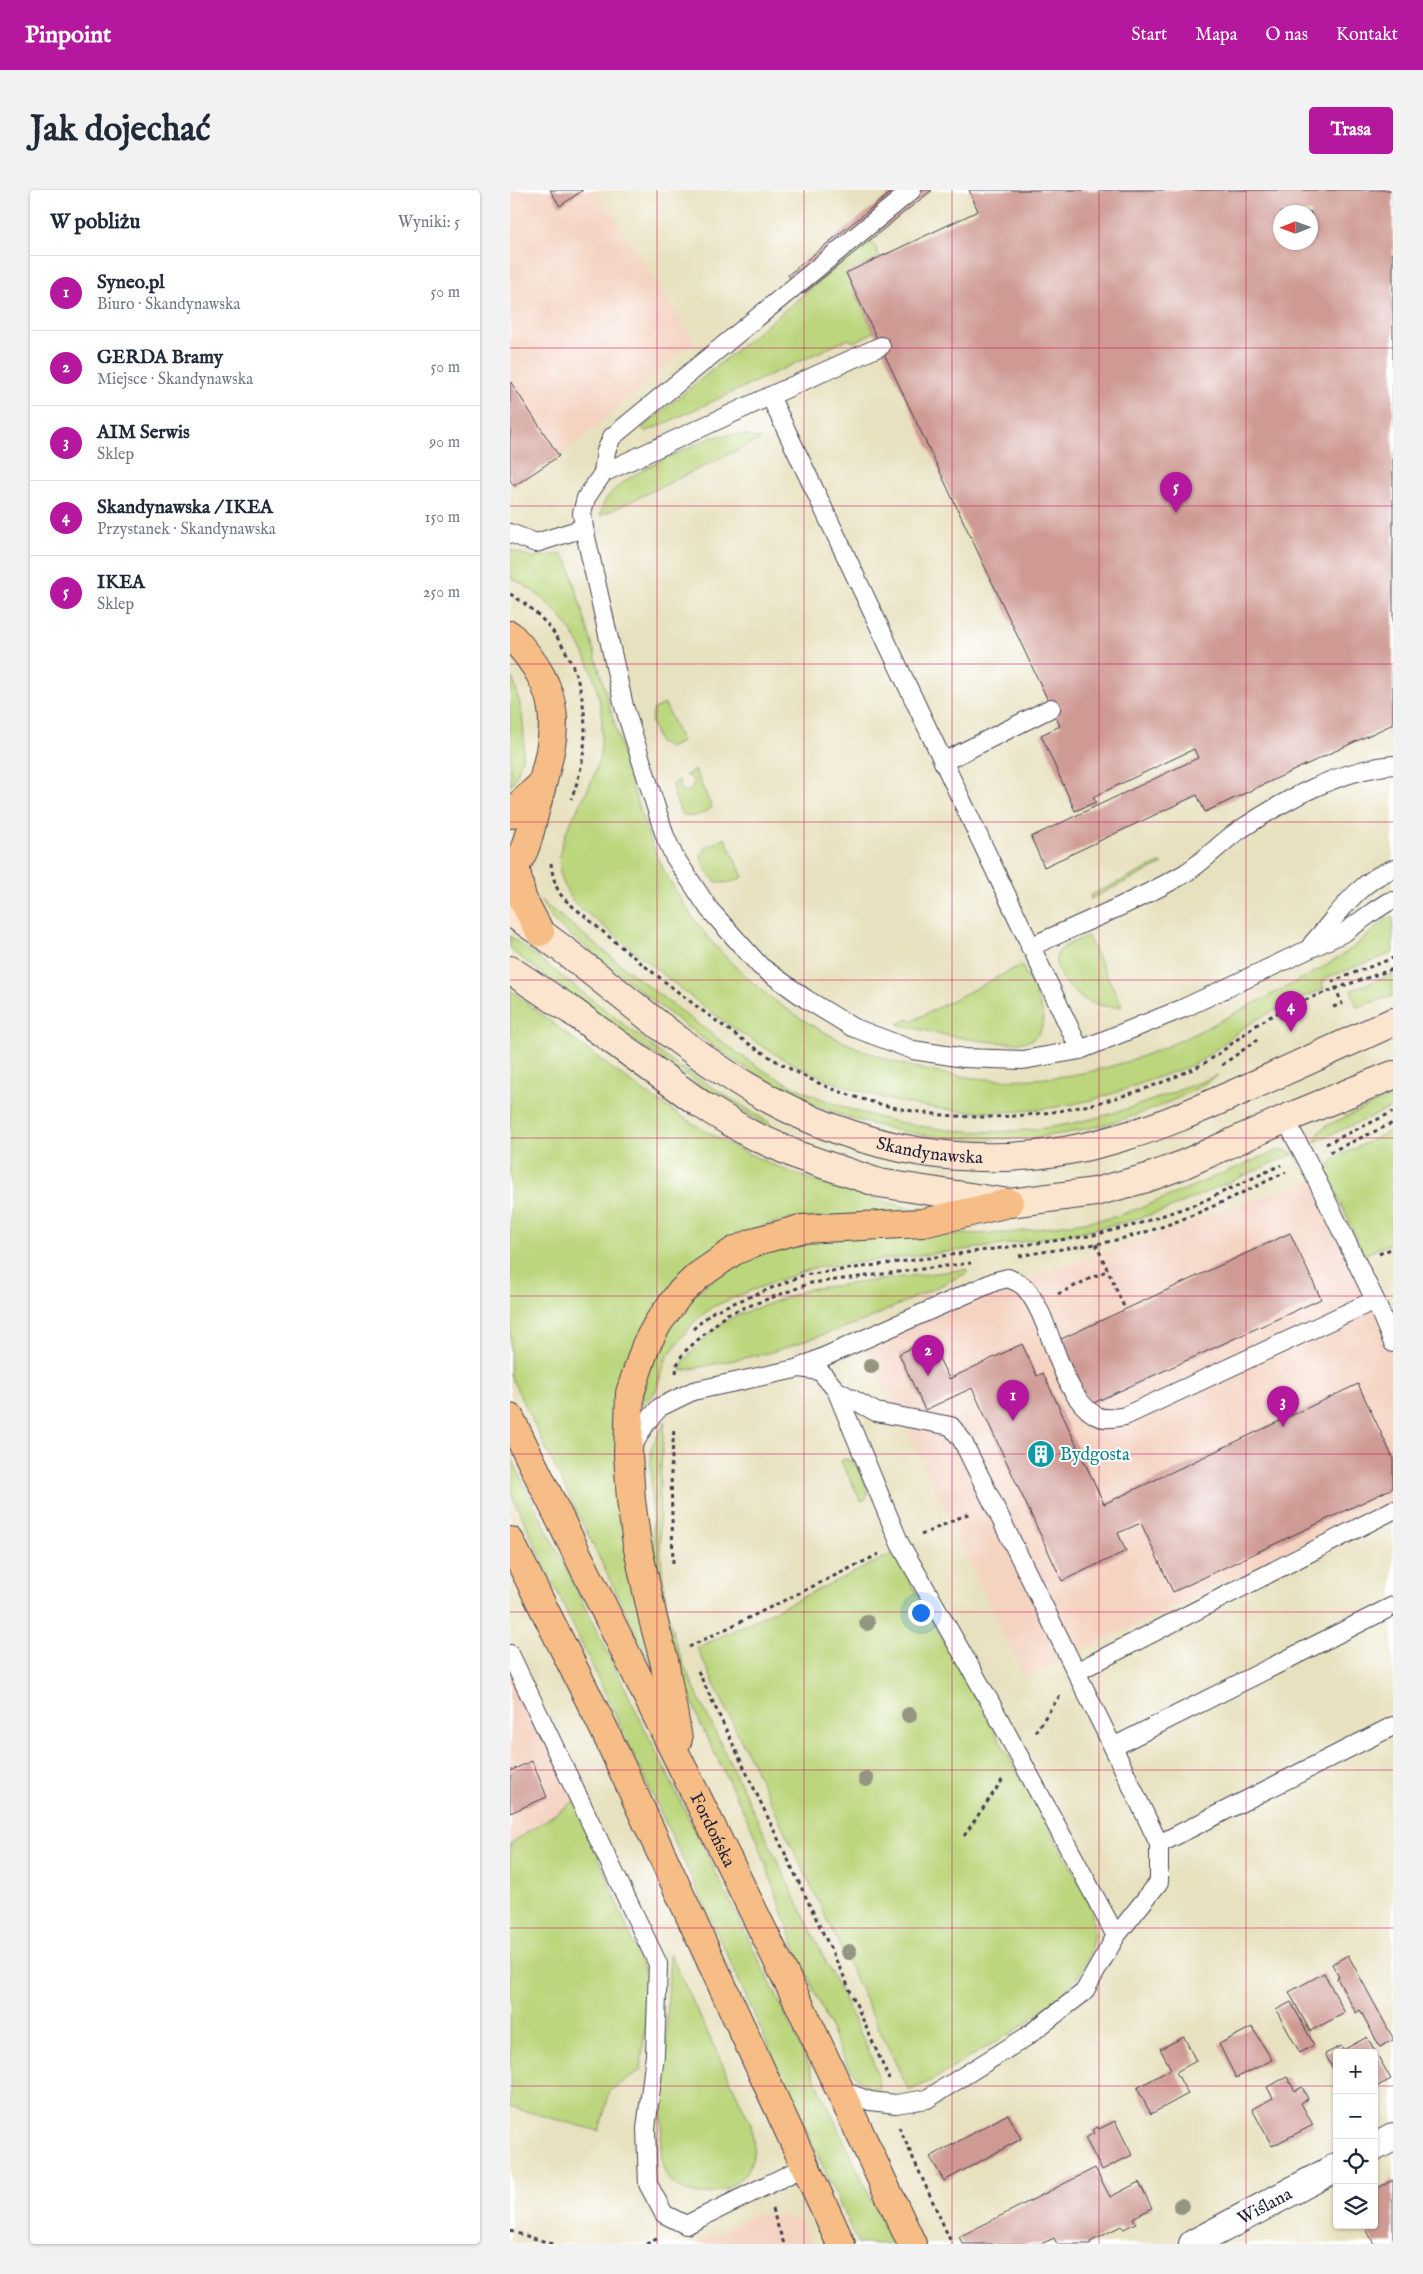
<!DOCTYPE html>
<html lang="pl">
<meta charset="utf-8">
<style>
body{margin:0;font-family:"IM FELL English",serif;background:#f2f2f3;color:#1f2937}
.controls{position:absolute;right:15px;bottom:15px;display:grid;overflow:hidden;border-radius:5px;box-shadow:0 1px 4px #0004}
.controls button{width:45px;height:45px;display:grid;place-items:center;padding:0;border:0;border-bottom:1px solid #e0e1e3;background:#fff;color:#1f2937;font:25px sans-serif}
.compass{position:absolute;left:763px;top:15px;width:45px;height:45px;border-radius:50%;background:#fff;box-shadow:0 1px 4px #0004;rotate:269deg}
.you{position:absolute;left:410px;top:1422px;width:18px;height:18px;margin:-12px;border:4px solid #fff;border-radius:50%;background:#1a73e8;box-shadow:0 0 0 8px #1a73e833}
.badge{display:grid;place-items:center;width:32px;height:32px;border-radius:50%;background:#b5179e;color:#fff;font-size:16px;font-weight:700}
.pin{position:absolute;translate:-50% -41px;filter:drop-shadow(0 1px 2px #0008)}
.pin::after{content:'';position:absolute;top:26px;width:18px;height:15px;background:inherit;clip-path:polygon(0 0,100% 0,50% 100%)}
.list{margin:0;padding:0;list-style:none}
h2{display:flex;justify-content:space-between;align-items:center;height:65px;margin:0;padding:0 20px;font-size:21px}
h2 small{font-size:16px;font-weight:400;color:#747a83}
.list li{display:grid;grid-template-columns:32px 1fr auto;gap:15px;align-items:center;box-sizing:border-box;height:75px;padding:0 20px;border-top:1px solid #e0e1e3}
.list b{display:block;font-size:19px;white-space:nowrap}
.list p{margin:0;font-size:16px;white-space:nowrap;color:#747a83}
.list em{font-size:16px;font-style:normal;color:#747a83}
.icon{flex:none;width:28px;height:28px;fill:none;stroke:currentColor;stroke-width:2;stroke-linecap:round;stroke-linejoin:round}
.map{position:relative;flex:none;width:883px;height:2054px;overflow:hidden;border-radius:5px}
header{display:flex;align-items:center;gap:30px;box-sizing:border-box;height:70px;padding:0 25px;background:#b5179e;color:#fff}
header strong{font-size:24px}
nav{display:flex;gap:28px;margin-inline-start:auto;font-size:18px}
.intro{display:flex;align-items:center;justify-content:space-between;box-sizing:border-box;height:120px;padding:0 30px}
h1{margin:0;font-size:35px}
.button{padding:12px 22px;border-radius:5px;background:#b5179e;color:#fff;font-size:18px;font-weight:700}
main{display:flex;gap:30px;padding:0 30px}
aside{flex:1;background:#fff;border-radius:5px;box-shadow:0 1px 4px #0004}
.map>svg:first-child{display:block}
.built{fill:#f4d3c1}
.green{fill:#bbd67c;stroke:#6e7c5c}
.building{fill:#cf9a93;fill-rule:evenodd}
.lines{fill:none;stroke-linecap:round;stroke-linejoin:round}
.lane-casing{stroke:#403f4f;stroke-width:20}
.street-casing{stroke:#403f4f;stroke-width:30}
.secondary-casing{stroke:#403f4f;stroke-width:30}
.primary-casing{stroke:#403f4f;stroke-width:30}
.path{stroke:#403f4f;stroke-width:3;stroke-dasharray:4 4;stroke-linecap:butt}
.lane{stroke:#fff;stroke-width:18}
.street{stroke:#fff;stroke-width:28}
.secondary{stroke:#fbe5cf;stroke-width:28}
.primary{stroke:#f6be86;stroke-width:28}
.tree{fill:#949681}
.grid{fill:none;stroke:#c2185b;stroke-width:1;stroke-opacity:0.55}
.labels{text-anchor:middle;stroke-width:4;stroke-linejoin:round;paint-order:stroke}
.street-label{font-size:18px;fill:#22223b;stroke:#fff}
.culture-label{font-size:18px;fill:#0d838f;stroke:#fff;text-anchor:start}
</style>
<header>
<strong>Pinpoint</strong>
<nav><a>Start</a><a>Mapa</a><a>O nas</a><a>Kontakt</a></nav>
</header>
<div class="intro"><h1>Jak dojechać</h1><a class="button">Trasa</a></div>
<main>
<aside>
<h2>W pobliżu<small>Wyniki: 5</small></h2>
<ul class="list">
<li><span class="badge">1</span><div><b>Syneo.pl</b><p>Biuro · Skandynawska</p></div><em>50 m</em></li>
<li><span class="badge">2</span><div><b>GERDA Bramy</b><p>Miejsce · Skandynawska</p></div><em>50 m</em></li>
<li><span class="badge">3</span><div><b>AIM Serwis</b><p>Sklep</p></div><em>90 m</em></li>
<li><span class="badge">4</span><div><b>Skandynawska / IKEA</b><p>Przystanek · Skandynawska</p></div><em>150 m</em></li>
<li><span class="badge">5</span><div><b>IKEA</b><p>Sklep</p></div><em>250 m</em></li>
</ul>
</aside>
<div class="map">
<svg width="883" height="2054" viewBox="0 0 883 2054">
<rect width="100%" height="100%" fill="#fff"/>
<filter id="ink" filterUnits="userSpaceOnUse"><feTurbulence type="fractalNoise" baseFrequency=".02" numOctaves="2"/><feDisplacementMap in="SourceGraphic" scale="10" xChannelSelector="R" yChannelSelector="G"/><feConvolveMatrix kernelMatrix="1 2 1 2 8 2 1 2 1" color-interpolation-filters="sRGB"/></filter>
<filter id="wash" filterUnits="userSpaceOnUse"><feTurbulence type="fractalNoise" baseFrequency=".0096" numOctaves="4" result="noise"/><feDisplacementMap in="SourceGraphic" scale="20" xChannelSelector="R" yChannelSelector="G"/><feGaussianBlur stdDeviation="1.12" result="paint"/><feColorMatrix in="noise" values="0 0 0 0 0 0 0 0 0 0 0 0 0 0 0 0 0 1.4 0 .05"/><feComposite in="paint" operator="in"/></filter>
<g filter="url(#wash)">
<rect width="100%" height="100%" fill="#e8e1bf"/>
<g class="built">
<path d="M0,0H86L184,151L55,263L0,299Z"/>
<path d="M803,989L883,1154V1312L515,1488L356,1155L490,1099Z"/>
<path d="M0,1477L66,1610L0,1654Z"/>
<path d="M246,2024L272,2025L293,2034L304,2054H186Z"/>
</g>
<g class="green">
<path d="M361,49L370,67L336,84L364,142L344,152L338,149L136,242L132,238Z"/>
<path d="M215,245H234L251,249L90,326C92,322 92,315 95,311C109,285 174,261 202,247Z"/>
<path d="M0,360L22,367L51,364L58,372C72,421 87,469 100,518C117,578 131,640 162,695C195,753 243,800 300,834C398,892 519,907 627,868C664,855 699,837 733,819C766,802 800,786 831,766C847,756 861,742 876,729L883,726V763L816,788L812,794L814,799C786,810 759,821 735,837C717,849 702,865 684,874C670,880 654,885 640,890C622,897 603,904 585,909C480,936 370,920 276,870C199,829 136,767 66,715C22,657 78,623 89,568C97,525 88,486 66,449C51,424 27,399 0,388Z"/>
<path d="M0,486L3,489C14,525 22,563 0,597Z"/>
<path d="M155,514L172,552L160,558L149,553L141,531L144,519Z"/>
<path d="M185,580L202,618C191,624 183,630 171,623L163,602L164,593L169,590L170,600L177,602L181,600L184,591L178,586H175Z"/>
<path d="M215,648L233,687C208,700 198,691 191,665L195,657Z"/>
<path d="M649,673L653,674L580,709L581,705Z"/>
<path d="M30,710C82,751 132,793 185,832C210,850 234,869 260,884C342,930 441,951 535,938C595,930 652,907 708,885C663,916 605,935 550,944C451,960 346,942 259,892C182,847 114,786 44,732Z"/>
<path d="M0,746L162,872L260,933L261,938L213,910L105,838L0,759Z"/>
<path d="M578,746L582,755L612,816C584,820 561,806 549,781C546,776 544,769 548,763C553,755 569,750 578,746Z"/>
<path d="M511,775C517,788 533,814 533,828C533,837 529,846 521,850C495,860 415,841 388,834L400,828L402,831Z"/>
<path d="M883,784V806L847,817L841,800Z"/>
<path d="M0,800C77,859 153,923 241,965C295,991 352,1005 410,1021L275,1030L236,1041L192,1067L116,1177L147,1486L0,1185Z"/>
<path d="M883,905V917L805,952L810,941L818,935Z"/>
<path d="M883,940V1052L854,1065L815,979L825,968Z"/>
<path d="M776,960L783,964L656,1020L616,1032L569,1042L486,1056L303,1078L240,1101L202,1117L183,1133L157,1167L145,1203L130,1216L138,1181L160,1135L184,1104L230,1070L274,1053L336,1047L499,1043L600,1028L633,1017L766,961Z"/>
<path d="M457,1079V1083L356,1130L262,1162L172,1181V1174L175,1169L208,1136L225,1126L299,1099Z"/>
<path d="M155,1232C147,1301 146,1380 164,1447C169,1467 179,1486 187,1504L340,1822C349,1843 370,1877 369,1899L357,1897L348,1889L334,1869L284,1755L247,1649L190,1533L159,1446L145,1383L141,1291V1258Z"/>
<path d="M0,1265L267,1807L382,2054H348L206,1740L0,1301Z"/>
<path d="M335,1269L344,1272L358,1300L356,1309L351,1311L331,1271Z"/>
<path d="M384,1363L566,1686C572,1699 579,1711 582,1725C594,1790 526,1829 478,1856C452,1872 427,1889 399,1901L187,1458Z"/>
<path d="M66,1610L139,1793L131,1880L100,1901L89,1941L0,1917V1654Z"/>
<path d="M160,1764L241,1934C243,1948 246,1962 240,1975C226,2005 177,2017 157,1986C151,1978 152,1967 151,1957Z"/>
</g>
<g id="blocks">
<g class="building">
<path d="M40,0H73L50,16Z"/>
<path d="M384,0H422L293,104L278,85Z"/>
<path d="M459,0H883V534L695,622L687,605L534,677L521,647L688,568L684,559L583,607L586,612L565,621L531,545L550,536L336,83L468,21ZM771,22H801V52H771Z"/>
<path d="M0,191L49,266L4,296L0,290Z"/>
<path d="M780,1043L811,1109L579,1215L549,1150Z"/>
<path d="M420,1149L439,1189L512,1154L527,1186L533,1183L594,1314L848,1194L883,1268V1298L663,1402L631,1333L608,1343L616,1361L552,1391L462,1198L415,1220L389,1164Z"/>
<path d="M22,1571L37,1607L0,1623V1581Z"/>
<path d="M838,1765L883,1848V1850L870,1857L850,1820L846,1823L827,1788L829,1787L822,1774Z"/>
<path d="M814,1783L835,1823L800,1841L779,1802Z"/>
<path d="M781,1812L804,1855L790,1863L766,1820Z"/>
<path d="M742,1837L762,1870L726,1888L709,1854Z"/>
<path d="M674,1847L686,1871L666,1882L678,1904L641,1924L627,1898L661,1879L650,1859Z"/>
<path d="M857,1847L881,1889L864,1898V1863H827V1886L815,1864L831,1856L833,1860Z"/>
<path d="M777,1887L785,1901L792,1897L798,1909L791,1913L803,1935L762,1956L742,1919L763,1908L757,1897Z"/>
<path d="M498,1924L511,1949L434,1991L420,1967Z"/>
<path d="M605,1931L622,1965L592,1980L575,1948L584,1943L582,1940L588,1937L589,1939Z"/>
<path d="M585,1978L600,2007L629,1992L642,2018L623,2028L626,2033L614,2039L611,2036L580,2052L581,2054H547L544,2048L531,2054H453L449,2047Z"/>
<path d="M883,1990V2052L864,2054L854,2035H864V2000Z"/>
</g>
</g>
</g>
<g filter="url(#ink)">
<use href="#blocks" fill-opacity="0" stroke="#403f4f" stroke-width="1"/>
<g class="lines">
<g class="lane-casing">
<g id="lane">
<path d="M260,206L371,156"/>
<path d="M93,283L96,261L102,247L402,0"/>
<path d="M0,343L26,353L74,338"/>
<path d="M433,572L541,518"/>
<path d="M802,754C827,727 847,692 883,679"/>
<path d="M520,757C572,733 625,712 674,684C694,672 709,654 728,641C775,610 826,581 883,575"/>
<path d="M570,860L260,206L93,283L76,308L72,323L74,338L114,516L155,646L164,666L199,719L250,776L296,809L342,837L403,860L454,868L513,870L570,860L674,818L795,761L835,742L864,721L878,712L883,711"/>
<path d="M865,1110L883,1153"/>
<path d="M291,1177L486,1091L498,1088C504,1091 511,1093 515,1098C543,1129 548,1203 585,1225C592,1230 606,1228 615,1226L865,1110L798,972L775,929"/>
<path d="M326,1200L366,1222L441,1236L452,1250L603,1557"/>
<path d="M121,1259L136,1233L150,1217L183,1201L290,1178L310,1181L326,1200L390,1354L480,1512L606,1746L574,1802L516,1847L417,1909L386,1914L360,1911L330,1900"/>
<path d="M0,1464L148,1774L145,1865L136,1939L138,1994L154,2024L176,2035L296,1976"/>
<path d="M566,1482L883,1320"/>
<path d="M649,1654L883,1536"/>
<path d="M606,1746L649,1692V1654L603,1557L883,1416"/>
</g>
</g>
<g class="street-casing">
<g id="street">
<path d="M864,1957L883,1947"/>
<path id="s1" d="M683,2054L827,1977"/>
</g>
</g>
<g class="secondary-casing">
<g id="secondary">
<path id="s2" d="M0,722C76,771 141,835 217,884C340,964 475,990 616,946C657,934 696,916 735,899C784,877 834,854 883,832"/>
<path d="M0,780L62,821L192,915L240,944L289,966L369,993L499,1013L585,1002L637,988L672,975L775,929L883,885"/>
</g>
</g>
<g class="primary-casing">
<g id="primary">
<path d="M0,445C61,509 45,545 25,621C20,639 16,668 0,680"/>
<path d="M0,624L31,595"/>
<path d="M5,676L12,708L30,742"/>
<path id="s3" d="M0,1228L294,1824L402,2054"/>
<path d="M0,1351L93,1537L331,2054"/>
<path d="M168,1549L154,1470L143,1429L127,1354L121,1310L118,1264L120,1203L136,1155L148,1133L169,1104L188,1086L224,1061L250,1050L291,1039L413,1033L499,1013"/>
</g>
</g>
<g class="path">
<path d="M0,404C71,445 92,535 61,609"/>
<path d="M41,673C42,683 45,697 51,705C57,713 69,721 76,727C103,751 131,773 159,795C209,834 271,881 331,902C449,945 578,930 689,876C711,865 731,844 753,831C788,809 843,793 883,779"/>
<path d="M823,817L832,814L823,791L883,768"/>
<path d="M712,875L747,850"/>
<path d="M816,954L883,922"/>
<path d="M820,962L883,933"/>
<path d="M586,1054L615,1119"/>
<path d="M869,1064L883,1058"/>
<path d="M509,1066C544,1059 580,1057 614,1048C671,1034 723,1007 776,982"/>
<path d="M548,1104L598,1080"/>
<path d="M183,1139L204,1121L294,1085L579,1046L625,1035L689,1013L771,975"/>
<path d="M166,1183L167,1175L173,1163L217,1124L301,1093L461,1073"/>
<path d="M411,1345L460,1323"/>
<path d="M163,1373L161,1280L164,1239"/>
<path d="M179,1457L369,1364"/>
<path d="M188,1481L335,1789L379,1889"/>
<path d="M525,1542L551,1504"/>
<path d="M454,1646L493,1589"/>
<path d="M389,1937L442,2054"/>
<path d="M262,2019L274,2054"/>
<path d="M0,2041L43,2054"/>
<path d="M136,2054L149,2048"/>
</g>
<use href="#lane" class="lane"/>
<use href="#street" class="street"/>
<use href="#secondary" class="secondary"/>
<use href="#primary" class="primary"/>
</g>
<g class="tree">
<circle cx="361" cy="1176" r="8"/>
<circle cx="357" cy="1433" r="8"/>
<circle cx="399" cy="1525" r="8"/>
<circle cx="356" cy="1589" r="8"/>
<circle cx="339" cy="1762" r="8"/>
<circle cx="671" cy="2016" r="8"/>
</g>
</g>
<path class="grid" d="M147,0V2054M294,0V2054M442,0V2054M589,0V2054M736,0V2054M0,158H883M0,316H883M0,474H883M0,632H883M0,790H883M0,948H883M0,1106H883M0,1264H883M0,1422H883M0,1580H883M0,1738H883M0,1896H827M864,1896H883"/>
<defs>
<g id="building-disc" transform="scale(1.4375)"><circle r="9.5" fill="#0f9aa8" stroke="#fff"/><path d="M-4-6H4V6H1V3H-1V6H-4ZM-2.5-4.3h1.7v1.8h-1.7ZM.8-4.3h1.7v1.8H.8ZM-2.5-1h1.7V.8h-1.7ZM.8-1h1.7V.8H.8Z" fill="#fff"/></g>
</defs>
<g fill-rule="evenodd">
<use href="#building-disc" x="531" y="1264"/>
</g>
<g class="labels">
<g class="street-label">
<text dy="6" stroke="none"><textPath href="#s2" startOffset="490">Skandynawska</textPath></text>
<text dy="6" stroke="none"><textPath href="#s3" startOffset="459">Fordońska</textPath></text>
<text dy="6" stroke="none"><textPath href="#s1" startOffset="81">Wiślana</textPath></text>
</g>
<g class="culture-label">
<text x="550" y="1270">Bydgosta</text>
</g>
</g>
</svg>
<div class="controls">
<button>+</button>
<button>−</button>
<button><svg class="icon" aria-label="locate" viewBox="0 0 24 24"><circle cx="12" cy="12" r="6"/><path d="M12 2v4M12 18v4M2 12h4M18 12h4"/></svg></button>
<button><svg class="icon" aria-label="layers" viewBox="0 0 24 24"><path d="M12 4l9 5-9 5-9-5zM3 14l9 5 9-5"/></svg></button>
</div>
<svg class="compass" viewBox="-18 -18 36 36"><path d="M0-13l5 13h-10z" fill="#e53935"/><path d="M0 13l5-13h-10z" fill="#747a83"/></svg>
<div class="you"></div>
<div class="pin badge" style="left:503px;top:1231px">1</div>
<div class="pin badge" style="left:418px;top:1186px">2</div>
<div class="pin badge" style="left:773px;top:1237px">3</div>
<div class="pin badge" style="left:781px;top:842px">4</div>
<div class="pin badge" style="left:666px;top:323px">5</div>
</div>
</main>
